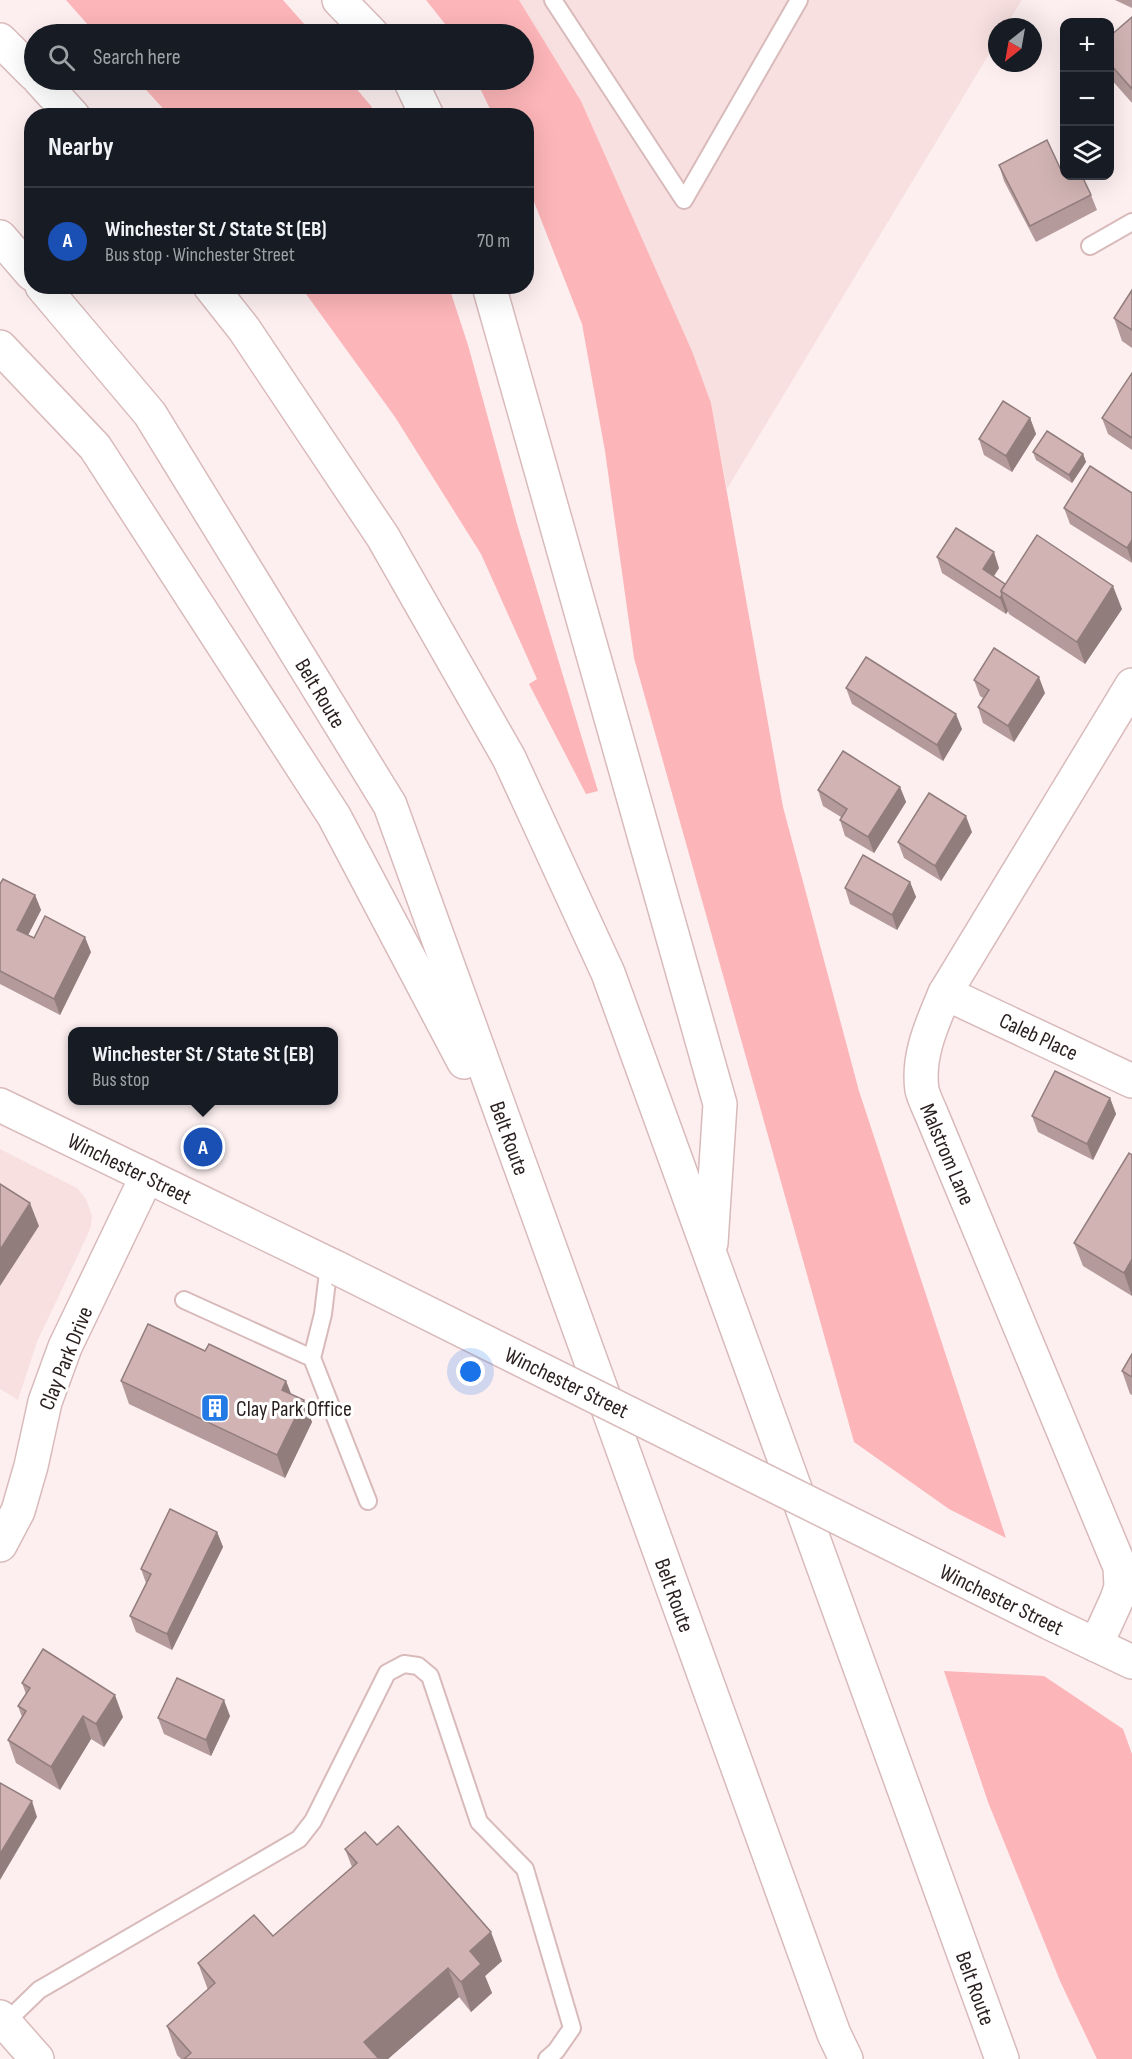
<!DOCTYPE html>
<meta charset="utf-8">
<style>
body{margin:0;font-family:"Sofia Sans Condensed",sans-serif;background:#242831;color:#f1f3f6}
.controls{position:absolute;right:18px;top:18px;display:grid;overflow:hidden;border-radius:12px;box-shadow:0 6px 24px #0002}
.controls button{width:54px;height:54px;display:grid;place-items:center;padding:0;border:0;border-bottom:2px solid #363941;background:#171b24;color:#f1f3f6;font:30px sans-serif}
.compass{position:absolute;left:988px;top:18px;width:54px;height:54px;border-radius:50%;background:#171b24;box-shadow:0 6px 24px #0002;rotate:211deg}
.you{position:absolute;left:471px;top:1372px;width:21px;height:21px;margin:-15px;border:4px solid #fff;border-radius:50%;background:#1a73e8;box-shadow:0 0 0 9px #1a73e833}
.badge{display:grid;place-items:center;width:39px;height:39px;border-radius:50%;background:#0f766e;color:#fff;font-size:20px;font-weight:700}
.pin{position:absolute;translate:-50% -50%;border:3px solid #fff;box-shadow:0 2px 6px #0006}
.popup{position:absolute;left:68px;top:1027px;width:270px;height:78px;box-sizing:border-box;display:grid;place-content:center;border-radius:12px;background:#171b24;filter:drop-shadow(0 2px 4px #0005);font-size:20px;white-space:nowrap;color:#9ea1a6}
.popup b{font-size:22px;color:#f1f3f6}
.popup::after{content:'';position:absolute;left:50%;top:100%;margin-left:-12px;border:12px solid transparent;border-top-color:#171b24}
.list{margin:0;padding:0;list-style:none}
h2{display:flex;justify-content:space-between;align-items:center;height:78px;margin:0;padding:0 24px;font-size:26px}
h2 small{font-size:20px;font-weight:400;color:#9ea1a6}
.list li{display:grid;grid-template-columns:39px 1fr auto;gap:18px;align-items:center;box-sizing:border-box;height:108px;padding:0 24px;border-top:2px solid #363941}
.list b{display:block;font-size:22px;white-space:nowrap}
.list p{margin:0;font-size:20px;white-space:nowrap;color:#9ea1a6}
.list em{font-size:20px;font-style:normal;color:#9ea1a6}
.icon{flex:none;width:33px;height:33px;fill:none;stroke:currentColor;stroke-width:2;stroke-linecap:round;stroke-linejoin:round}
.map{position:relative;flex:none;width:1132px;height:2059px;overflow:hidden}
.search{position:absolute;background:#171b24;box-shadow:0 6px 24px #0002;left:24px;top:24px;width:510px;height:66px;display:flex;align-items:center;gap:15px;box-sizing:border-box;padding:0 21px;border-radius:33px;color:#9ea1a6;font-size:22px}
.panel{position:absolute;background:#171b24;box-shadow:0 6px 24px #0002;left:24px;top:108px;width:510px;height:186px;border-radius:24px}
.map>svg:first-child{display:block}
.built{fill:#f8e0e0}
.green{fill:#fcb5b8}
.lines{fill:none;stroke-linecap:round;stroke-linejoin:round}
.lane-casing{stroke:#d9babb;stroke-width:20}
.street-casing{stroke:#d9babb;stroke-width:36}
.secondary-casing{stroke:#d9babb;stroke-width:36}
.highway-casing{stroke:#d9babb;stroke-width:36}
.lane{stroke:#fff;stroke-width:16}
.street{stroke:#fff;stroke-width:33}
.secondary{stroke:#fff;stroke-width:33}
.highway{stroke:#fff;stroke-width:33}
.secondary-bridge-casing{stroke:#d9babb;stroke-width:36;stroke-linecap:butt}
.secondary-bridge{stroke:#fff;stroke-width:33}
.wall{fill:#b49a9a}
.shaded-wall{fill:#927d7d}
.building{fill:#d1b3b3;stroke:#927d7d;stroke-width:1.5}
.labels{text-anchor:middle;stroke-width:6;stroke-linejoin:round;paint-order:stroke}
.street-label{font-size:22px;fill:#2a1f1f;stroke:#fff}
.poi-label{font-size:22px;fill:#2a1f1f;stroke:#fff;text-anchor:start}
</style>
<div class="map">
<svg width="1132" height="2059" viewBox="0 0 1132 2059">
<rect width="100%" height="100%" fill="#fdeff0"/>
<g class="built">
<path d="M519,0H1022L1005,27H997V41L727,489L711,403L692,351L581,101Z"/>
<path d="M0,1149L77,1188L86,1199L92,1216L91,1226L87,1236L37,1342L18,1400L0,1389Z"/>
</g>
<g class="green">
<path d="M66,0H283L313,34H96Z"/>
<path d="M426,0H519L581,101L692,351L711,403L783,807L859,1091L1006,1538L949,1509L854,1442L634,658L605,451L582,324L527,184L526,116L493,115L476,80H524V34H453Z"/>
<path d="M137,80H349L371,106L376,115H169Z"/>
<path d="M301,287H449L468,345L517,524L598,791L586,794L529,684L537,679L481,554L395,417Z"/>
<path d="M944,1671L1044,1676L1123,1729L1132,1754V2059H1097L1060,1981L988,1802Z"/>
</g>
<g class="lines">
<g class="lane-casing">
<g id="lane">
<path d="M553,0L684,200L799,0"/>
<path d="M1090,246L1132,222"/>
<path d="M329,1264L323,1314L312,1358L368,1501"/>
<path d="M184,1300L312,1358"/>
<path d="M5,2023L39,1990L299,1839L313,1821L387,1673L404,1664L418,1666L430,1676L479,1822L525,1869L572,2028L556,2051L547,2059"/>
</g>
</g>
<g class="street-casing">
<g id="street">
<path d="M945,993L1132,1081"/>
<path d="M0,1545L18,1511L31,1466L45,1402L65,1347L147,1176"/>
<path d="M1096,1645L1117,1599L1121,1587L1120,1567L931,1113C928,1106 924,1098 922,1090C917,1056 932,1024 945,993L1132,685"/>
<path d="M0,2017L37,2059"/>
</g>
</g>
<g class="secondary-casing">
<g id="secondary">
<path d="M0,1105L339,1269"/>
<path d="M1050,1623L1132,1662"/>
</g>
</g>
<g class="highway-casing">
<g id="highway">
<path d="M339,0L372,34"/>
<path d="M0,40L34,74"/>
<path d="M40,80L73,116"/>
<path d="M410,80L427,116"/>
<path d="M0,237L32,274"/>
<path d="M42,286L150,414L390,805L834,2034L846,2059"/>
<path d="M210,286L244,329L383,537L509,758L608,973L1002,2059"/>
<path d="M489,286L720,1104L711,1243"/>
<path d="M0,347L95,447L334,816L464,1062"/>
</g>
</g>
<use href="#lane" class="lane"/>
<use href="#street" class="street"/>
<use href="#secondary" class="secondary"/>
<use href="#highway" class="highway"/>
<g class="secondary-bridge-casing">
<path id="secondary-bridge" d="M339,1269L1050,1623"/>
</g>
<use href="#secondary-bridge" class="secondary-bridge"/>
</g>
<g class="wall">
<path d="M1115,0H1132V8Z"/>
<path d="M1132,17V103L1110,78V36Z"/>
<path d="M999,165L1061,170L1091,195L1097,210L1036,242L1004,181Z"/>
<path d="M1132,290V348L1122,341L1114,318Z"/>
<path d="M1132,373V450L1108,434L1102,418Z"/>
<path d="M1030,418L1036,434L1012,472L984,455L979,439Z"/>
<path d="M1033,452L1083,454L1086,462L1072,483L1036,460Z"/>
<path d="M1132,493V563L1070,524L1064,508Z"/>
<path d="M937,557L999,568L994,576L1005,584L1122,609L1085,664L1009,614L1008,611L1006,614L942,573Z"/>
<path d="M974,680L1045,693L1014,742L983,723L978,707L983,698L980,696Z"/>
<path d="M846,688L962,729L943,761L852,704Z"/>
<path d="M900,787L906,802L874,853L845,836L840,820L841,817L823,806L818,790Z"/>
<path d="M972,832L941,881L904,858L898,842Z"/>
<path d="M910,882L916,897L897,930L850,904L845,888Z"/>
<path d="M0,884L35,895L41,910L28,935L34,938L91,952L60,1015L0,984Z"/>
<path d="M1110,1098L1116,1114L1093,1160L1038,1132L1032,1116Z"/>
<path d="M1132,1155V1296L1083,1266L1074,1243Z"/>
<path d="M205,1351L286,1381L291,1394L312,1422L285,1478L129,1404L121,1381Z"/>
<path d="M1132,1354V1395L1130,1394L1122,1371Z"/>
<path d="M217,1532L223,1547L172,1650L136,1632L130,1616L146,1583L141,1569Z"/>
<path d="M22,1683L123,1717L104,1747L91,1739L60,1790L16,1763L8,1740L22,1717L18,1706L26,1694Z"/>
<path d="M230,1716L211,1756L164,1734L158,1718Z"/>
<path d="M377,1845L502,1961L485,1976L492,1993L471,2012L459,1997L388,2059H181L177,2055L167,2026L208,1990L198,1963L273,1936L352,1867L345,1849Z"/>
</g>
<g class="shaded-wall">
<path d="M1030,418L1036,434L1012,472L1006,456Z"/>
<path d="M1083,454L1086,462L1072,483L1069,475Z"/>
<path d="M1132,540V562L1127,548Z"/>
<path d="M994,552L999,568L988,585L983,569Z"/>
<path d="M1113,586L1122,609L1085,664L1077,642Z"/>
<path d="M1002,595L1008,611L1006,614L1000,598Z"/>
<path d="M1039,677L1045,693L1014,742L1008,726Z"/>
<path d="M956,714L962,729L943,761L937,745Z"/>
<path d="M900,787L906,802L874,853L868,837Z"/>
<path d="M966,816L972,832L941,881L935,866Z"/>
<path d="M910,882L916,897L897,930L892,915Z"/>
<path d="M35,895L41,910L23,945L17,930Z"/>
<path d="M85,937L91,952L60,1015L54,999Z"/>
<path d="M1110,1098L1116,1114L1093,1160L1087,1144Z"/>
<path d="M30,1203L39,1226L0,1286V1250Z"/>
<path d="M1132,1259V1296L1124,1273Z"/>
<path d="M286,1381L295,1404L282,1390Z"/>
<path d="M304,1400L312,1422L285,1478L277,1455Z"/>
<path d="M217,1532L223,1547L172,1650L167,1634Z"/>
<path d="M115,1695L123,1717L104,1747L96,1724Z"/>
<path d="M224,1700L230,1716L211,1756L206,1740Z"/>
<path d="M83,1716L91,1739L60,1790L51,1767Z"/>
<path d="M32,1801L37,1817L0,1880V1854Z"/>
<path d="M491,1932L502,1961L485,1976L492,1993L471,2012L461,1982L470,1951Z"/>
<path d="M448,1968L459,1997L388,2059H370L364,2042Z"/>
</g>
<g class="building">
<path d="M1132,17V89L1110,64V36Z"/>
<path d="M1047,140L1061,170L1065,168V176H1082L1091,195L1030,226L999,165Z"/>
<path d="M1132,290V330L1114,318Z"/>
<path d="M1132,373V438L1102,418Z"/>
<path d="M1003,401L1030,418L1006,456L979,439Z"/>
<path d="M1047,431L1083,454L1069,475L1033,452Z"/>
<path d="M1090,466L1132,493V540L1127,548L1064,508Z"/>
<path d="M956,528L994,552L983,569L1005,584L1001,591L1002,595L1000,598L937,557Z"/>
<path d="M1037,535L1113,586L1077,642L1001,591Z"/>
<path d="M994,648L1039,677L1008,726L978,707L989,690L974,680Z"/>
<path d="M866,657L956,714L937,745L846,688Z"/>
<path d="M843,751L900,787L868,837L840,820L847,809L818,790Z"/>
<path d="M929,793L966,816L935,866L898,842Z"/>
<path d="M863,855L910,882L892,915L845,888Z"/>
<path d="M3,879L35,895L17,930L34,938L45,916L85,937L54,999L0,971V884Z"/>
<path d="M1055,1071L1110,1098L1087,1144L1032,1116Z"/>
<path d="M1129,1153L1132,1155V1259L1124,1273L1074,1243Z"/>
<path d="M0,1184L30,1203L0,1250Z"/>
<path d="M148,1324L205,1351L209,1344L286,1381L282,1390L304,1400L277,1455L121,1381Z"/>
<path d="M1132,1354V1377L1122,1371Z"/>
<path d="M170,1509L217,1532L167,1634L130,1616L151,1574L141,1569Z"/>
<path d="M43,1649L115,1695L96,1724L83,1716L51,1767L8,1740L26,1711L18,1706L30,1688L22,1683Z"/>
<path d="M177,1678L224,1700L206,1740L158,1718Z"/>
<path d="M0,1783L32,1801L0,1854Z"/>
<path d="M398,1826L491,1932L470,1951L481,1964L461,1982L448,1968L364,2042L379,2059H184L191,2053L167,2026L215,1983L198,1963L254,1915L273,1936L357,1863L345,1849L365,1832L377,1845Z"/>
</g>
<defs>
<g id="building-square" transform="scale(1.5)"><rect x="-9" y="-9" width="18" height="18" rx="4" fill="#247ae4" stroke="#fff"/><path d="M-4-6H4V6H1V3H-1V6H-4ZM-2.5-4.3h1.7v1.8h-1.7ZM.8-4.3h1.7v1.8H.8ZM-2.5-1h1.7V.8h-1.7ZM.8-1h1.7V.8H.8Z" fill="#fff"/></g>
</defs>
<g fill-rule="evenodd">
<use href="#building-square" x="215" y="1408"/>
</g>
<g class="labels">
<g class="street-label">
<text transform="translate(321 693) rotate(59)" y="8">Belt Route</text>
<text transform="translate(1039 1036) rotate(25)" y="8">Caleb Place</text>
<text transform="translate(510 1138) rotate(70)" y="8">Belt Route</text>
<text transform="translate(948 1154) rotate(67)" y="8">Malstrom Lane</text>
<text transform="translate(130 1168) rotate(26)" y="8">Winchester Street</text>
<text transform="translate(65 1358) rotate(-68)" y="8">Clay Park Drive</text>
<text transform="translate(567 1382) rotate(26)" y="8">Winchester Street</text>
<text transform="translate(675 1595) rotate(70)" y="8">Belt Route</text>
<text transform="translate(1002 1599) rotate(26)" y="8">Winchester Street</text>
<text transform="translate(976 1988) rotate(70)" y="8">Belt Route</text>
</g>
<g class="poi-label">
<text x="236" y="1416">Clay Park Office</text>
</g>
</g>
</svg>
<div class="controls">
<button>+</button>
<button>−</button>
<button><svg class="icon" aria-label="layers" viewBox="0 0 24 24"><path d="M12 4l9 5-9 5-9-5zM3 14l9 5 9-5"/></svg></button>
</div>
<svg class="compass" viewBox="-18 -18 36 36"><path d="M0-13l5 13h-10z" fill="#e53935"/><path d="M0 13l5-13h-10z" fill="#9ea1a6"/></svg>
<div class="you"></div>
<div class="pin badge" style="left:203px;top:1147px;background:#1a4fb4">A</div>
<div class="popup"><b>Winchester St / State St (EB)</b>Bus stop</div>
<div class="search"><svg class="icon" aria-label="search" viewBox="0 0 24 24"><circle cx="10" cy="10" r="6"/><path d="M15 15l6 6"/></svg>Search here</div>
<section class="panel">
<h2>Nearby<small></small></h2>
<ul class="list">
<li><span class="badge" style="background:#1a4fb4">A</span><div><b>Winchester St / State St (EB)</b><p>Bus stop · Winchester Street</p></div><em>70 m</em></li>
</ul>
</section>
</div>
